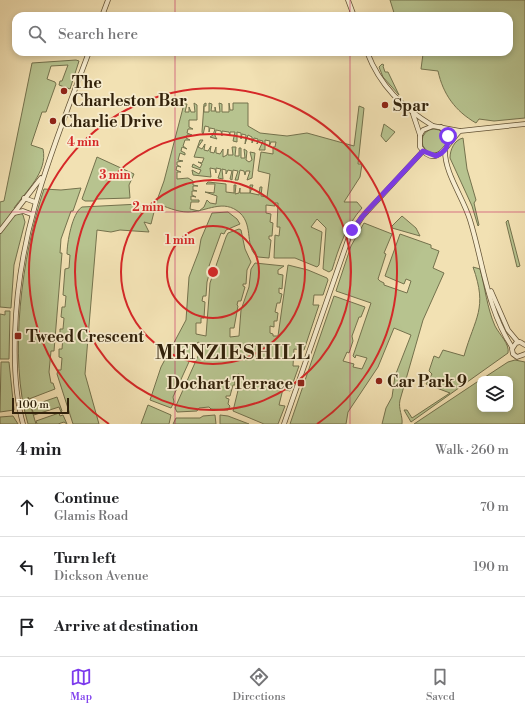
<!DOCTYPE html>
<meta charset="utf-8">
<style>
body{margin:0;font-family:"Libre Bodoni",serif;background:#f2f2f2;color:#202124}
.controls{position:absolute;right:12px;bottom:12px;display:grid;overflow:hidden;border-radius:8px;box-shadow:0 2px 6px #0003}
.controls button{width:36px;height:36px;display:grid;place-items:center;padding:0;border:0;border-bottom:1px solid #e0e0e0;background:#fff;color:#202124;font:20px sans-serif}
.scale{position:absolute;left:12px;bottom:10px;width:57px;box-sizing:border-box;padding-left:4px;border:2px solid #32220b;border-top:0;font-size:11px;line-height:14px;white-space:nowrap;color:#32220b;-webkit-text-stroke:3px #f7ecce;paint-order:stroke}
.stop{position:absolute;width:12px;height:12px;margin:-9px;border:3px solid #7c3aed;border-radius:50%;background:#fff}
.stop.end{background:#7c3aed;border-color:#fff;box-shadow:0 1px 4px #0008}
.list{margin:0;padding:0;list-style:none}
h2{display:flex;justify-content:space-between;align-items:center;height:52px;margin:0;padding:0 16px;font-size:17px}
h2 small{font-size:13px;font-weight:400;color:#757577}
.list li{display:grid;grid-template-columns:26px 1fr auto;gap:12px;align-items:center;box-sizing:border-box;height:60px;padding:0 16px;border-top:1px solid #e0e0e0}
.list b{display:block;font-size:15px;white-space:nowrap}
.list p{margin:0;font-size:13px;white-space:nowrap;color:#757577}
.list em{font-size:13px;font-style:normal;color:#757577}
.icon{flex:none;width:22px;height:22px;fill:none;stroke:currentColor;stroke-width:2;stroke-linecap:round;stroke-linejoin:round}
.map{position:relative;flex:none;width:525px;height:424px;overflow:hidden}
.search{position:absolute;background:#fff;box-shadow:0 2px 6px #0003;left:12px;right:12px;top:12px;height:44px;display:flex;align-items:center;gap:10px;box-sizing:border-box;padding:0 14px;border-radius:12px;color:#757577;font-size:15px}
.sheet{height:232px;background:#fff}
nav{display:flex;justify-content:space-around;align-items:center;box-sizing:border-box;height:56px;border-top:1px solid #e0e0e0;background:#fff;font-size:11px;color:#757577}
nav a{display:grid;justify-items:center;gap:2px}
nav .on{color:#7c3aed}
.map>svg:first-child{display:block}
.green{fill:#b7c38f;stroke:#74724d}
.lines{fill:none;stroke-linecap:round;stroke-linejoin:round}
.tertiary-casing{stroke:#625235;stroke-width:5.5}
.tertiary{stroke:#f7ecce;stroke-width:4}
.route{stroke:#7c3aed;stroke-width:5}
.grid{fill:none;stroke:#c2185b;stroke-width:1;stroke-opacity:0.55}
.ring{fill:none;stroke:#d62828;stroke-width:2}
.poi-dot{fill:#8f2418;stroke:#f7ecce;stroke-width:1.5}
.labels{text-anchor:middle;stroke-width:3.5;stroke-linejoin:round;paint-order:stroke}
.poi-label{font-size:16px;font-weight:bold;fill:#32220b;stroke:#f7ecce;text-anchor:start}
.district-label{font-size:20px;font-weight:bold;letter-spacing:1px;fill:#32220b;stroke:#f7ecce}
.centre{fill:#d62828;stroke:#f7ecce;stroke-width:2}
.ring-label{font-size:12px;text-anchor:middle;font-weight:bold;fill:#d62828;stroke:#f7ecce;stroke-width:3.5;stroke-linejoin:round;paint-order:stroke}
</style>
<div class="map">
<svg width="525" height="424" viewBox="0 0 525 424">
<rect width="100%" height="100%" fill="#f2e1b3"/>
<filter id="stains"><feTurbulence type="fractalNoise" baseFrequency=".005" numOctaves="4"/><feColorMatrix values="0 0 0 0 .2 0 0 0 0 .09 0 0 0 0 .02 0 0 0 .5 -.17"/></filter>
<radialGradient id="worn" r=".72"><stop offset=".6" stop-color="#630" stop-opacity="0"/><stop offset="1" stop-color="#630" stop-opacity=".3"/></radialGradient>
<g class="green">
<path d="M390,0H525V118L494,121L479,119L476,123C455,111 443,94 438,71L421,69L423,54L418,52H509V16H395Z"/>
<path d="M76,60L79,61L70,89L59,85L60,81H62L68,65L51,66L47,79L55,82L56,84L46,112H42L31,145L43,149C48,172 26,191 14,208L23,215L25,222L14,265L11,308L0,307V202L4,201L32,63Z"/>
<path d="M382,64L384,65L383,66L385,72H388L399,95L383,77L379,67Z"/>
<path d="M194,103L197,105V120H189V127L193,129H188L187,133L192,135H187L186,138L190,140H185L183,146L187,149L182,147L181,151L185,153V155L180,153L178,160L183,161L177,162V165L181,167L177,166L176,170L181,172H177V179L188,178L193,181V185L198,186H193V190L197,191H192V195L196,197L191,196V200H199V202H191L190,209L199,211L204,207L207,200L210,203L216,204L217,196L205,192L214,193L215,184H206L208,182L226,184V192L234,193V185H236L235,194L239,193L240,188V193H250V185H253L250,193L259,195L260,187H262L261,196L267,197L270,174L258,171L261,152L273,154V147H275L276,142H271L269,147L270,141L265,140V150H259L263,141L259,140L257,144L258,139L254,138L252,143V137L248,135L245,144L246,135L242,134L241,139V133L237,132V142L233,141L235,132H230V136L229,132L222,131V136L221,131L216,130L215,136L217,139L210,137L213,135L215,129L210,128L209,132V127L205,126L203,135L202,132L204,104L206,103V106H204V112H209V103L212,104L211,111H215V107L216,112H220L219,103L222,104V112H229V103L230,110H233V103H248V126L260,133L287,136L307,133L354,146L359,106L364,108L358,164H362L360,177L344,202H357L362,208C346,226 339,247 332,270L329,272L323,269L326,228L317,219L311,227L322,232L319,265L317,267L295,258H274L275,235L279,236L280,227H277L278,203H275V206L266,205V213L271,214L270,222L273,223L272,236H269V239L271,240L269,258L258,257C244,248 254,226 240,213C223,198 207,212 188,212C177,212 166,207 156,203L164,181L184,104H187L185,112H189V107L191,112H195Z"/>
<path d="M384,124L395,132L386,142L381,136Z"/>
<circle cx="434" cy="141" r="12"/>
<path d="M463,138L467,169L476,200L474,203L479,225L478,226L472,206L450,158C450,150 454,140 463,138Z"/>
<path d="M200,140H203L198,147L202,149L205,144L204,150L208,151L211,146L210,152L214,153L216,147V153L220,154L223,149V157L227,155L228,149V155H233L232,147H236L235,156H239V148H241V158H245L244,149L247,151L246,160L249,162L252,160L250,152L255,153L252,178L247,180L250,171H246L245,175L244,171L240,170L238,180H235L238,171L233,170L232,180L230,179L232,171L228,170L226,174V170L222,169L223,179L218,178L221,169L216,168V173L215,169L210,168L211,177L193,175L192,170L199,174L201,170L192,167L193,164L200,168L202,164L198,162L202,163L204,158L194,157Z"/>
<path d="M97,157L134,174L129,185L130,198L97,199L95,201H85L82,199Z"/>
<path d="M81,188L73,211H71L61,239L60,253H62L54,351H51L49,372L51,383H53L55,389L29,399L28,397L36,424H28C8,357 22,255 44,189L61,190Z"/>
<path d="M140,204L155,208L151,224L144,222L149,232L120,230L111,232L97,230L85,374L99,424H73L57,374L58,370H61L62,358L59,357V349H62L63,337H60V329H63L64,318L61,317L62,307H65L66,296L63,295L65,269L69,268L70,255L67,254C67,243 72,213 82,207Z"/>
<path d="M228,212L237,219L240,224L226,230L224,234L221,233L209,266L211,267L207,282L206,296H203L202,301L205,302L204,318H201V323H196V334L206,336L210,283L226,237L228,233L239,229L241,230L245,249L251,262L247,270L246,284H243V286L245,287L241,301H238L237,305L238,306L234,328H230V337L239,336L241,310L249,287L251,269L255,263L284,266L278,270V274L283,275L282,289L279,288V293L282,294L280,303H277L275,312L278,313L277,321H274V327L270,326V333L273,334V336H278L288,265L308,270L327,278L328,280L323,295H314L313,305H319L304,350L294,349L293,366H299L290,391L283,389L279,405L285,406L278,424H264L233,411L241,378L239,374L234,376L235,385H233L230,396H226V398L229,399L228,404L230,406L228,410L211,409L209,407L199,408L197,411L177,412L175,408L202,347V344L198,342L173,397L174,402L171,408L150,400L161,367L186,320L189,277L199,251L201,239L212,213Z"/>
<path d="M402,216L416,228L420,236L392,228V226Z"/>
<path d="M508,220L520,266L517,267L506,222Z"/>
<path d="M364,223L392,234L384,253L386,254L378,279L380,281L384,283V285L407,293L411,281L406,279L404,284L385,276L400,234L431,245V248L439,251L433,268L444,273L423,320L400,400C398,409 403,416 402,424H382L386,408L392,397L395,376L411,335L394,328L378,367L348,412L346,424H290L334,296L365,307L361,317H359L352,336L353,341L349,353L347,352L343,361L354,364L353,367L362,369L367,358L356,355L355,358L353,356L371,303L336,291L351,246Z"/>
<path d="M473,267L480,269C485,287 487,308 495,326C499,334 510,344 508,353L411,422L404,410H407L412,418L450,393L426,384L432,374L429,371L434,356L439,358L443,350L464,356C475,317 488,309 473,267Z"/>
<path d="M5,311H10L9,359H0V314L5,315Z"/>
<path d="M515,360L525,362V424H414L480,380V409H510V379H482L508,362Z"/>
<path d="M1,362H9L14,410L0,412Z"/>
<path d="M57,397L62,411L61,412L59,407L34,415L31,406Z"/>
<path d="M148,405L171,415L169,424H141Z"/>
<path d="M59,413L60,416L63,415L67,424L64,422L58,424H37L36,421Z"/>
<path d="M215,415L216,424H173L176,418H200L203,416Z"/>
<path d="M220,415L228,416L249,424H220Z"/>
<path d="M13,416L18,424H0V417Z"/>
</g>
<g class="lines">
<g class="tertiary-casing">
<g id="tertiary">
<path d="M348,0L354,16"/>
<path d="M102,16L108,0"/>
<path d="M367,52C380,86 402,107 433,126"/>
<path d="M413,114L420,135"/>
<path d="M441,127L448,136L449,143"/>
<path d="M460,131C448,142 437,171 420,147V135L423,130L433,126L460,131L525,124"/>
<path d="M445,151C445,174 463,197 470,220C483,262 487,309 512,347"/>
<path d="M24,198L35,202"/>
<path d="M14,213L23,211L31,214"/>
<path d="M0,231L41,178"/>
<path d="M491,291L508,330L518,342"/>
<path d="M525,345L520,342L516,343L512,349L513,354L517,357L525,354"/>
<path d="M23,424C15,395 14,364 15,334C18,228 53,149 89,52"/>
<path d="M284,424L349,237L362,217L423,151"/>
</g>
</g>
<use href="#tertiary" class="tertiary"/>
</g>
<g class="lines">
<path class="route" d="M352,230L366,212L423,151L436,156C445,152 449,147 448,136"/>
</g>
<path class="grid" d="M175,0V16M350,0V16M175,52V424M350,52V424M0,212H525"/>
<g class="ring">
<circle cx="213" cy="272" r="46"/>
<circle cx="213" cy="272" r="92"/>
<circle cx="213" cy="272" r="138"/>
<path d="M109 424A184 184 0 1 1 317 424"/>
</g>
<g class="poi-dot">
<circle cx="64" cy="91" r="4"/>
<circle cx="385" cy="105" r="4"/>
<circle cx="53" cy="121" r="4"/>
<rect x="14" y="332" width="8" height="8" rx="2"/>
<circle cx="379" cy="381" r="4"/>
<rect x="297" y="379" width="8" height="8" rx="2"/>
</g>
<g class="labels">
<g class="poi-label">
<text x="72" y="88">The<tspan x="72" dy="18">Charleston Bar</tspan></text>
<text x="393" y="111">Spar</text>
<text x="61" y="127">Charlie Drive</text>
<text x="26" y="342">Tweed Crescent</text>
<text x="387" y="387">Car Park 9</text>
<text x="293" y="389" text-anchor="end">Dochart Terrace</text>
</g>
<g class="district-label">
<text x="233" y="359">MENZIESHILL</text>
</g>
</g>
<circle cx="213" cy="272" r="6" class="centre"/>
<g class="ring-label">
<text x="83" y="146">4 min</text>
<text x="115" y="179">3 min</text>
<text x="148" y="211">2 min</text>
<text x="180" y="244">1 min</text>
</g>
<rect width="100%" height="100%" filter="url(#stains)"/>
<rect width="100%" height="100%" fill="url(#worn)"/>
</svg>
<div class="controls">
<button><svg class="icon" aria-label="layers" viewBox="0 0 24 24"><path d="M12 4l9 5-9 5-9-5zM3 14l9 5 9-5"/></svg></button>
</div>
<div class="scale">100 m</div>
<div class="stop" style="left:448px;top:136px"></div>
<div class="stop end" style="left:352px;top:230px"></div>
<div class="search"><svg class="icon" aria-label="search" viewBox="0 0 24 24"><circle cx="10" cy="10" r="6"/><path d="M15 15l6 6"/></svg>Search here</div>
</div>
<section class="sheet">
<h2>4 min<small>Walk · 260 m</small></h2>
<ul class="list">
<li><svg class="icon" aria-label="ahead" viewBox="0 0 24 24"><path d="M12 20V5M6 11l6-6 6 6"/></svg><div><b>Continue</b><p>Glamis Road</p></div><em>70 m</em></li>
<li><svg class="icon" aria-label="left" viewBox="0 0 24 24"><path d="M17 20v-9H6M10 6l-5 5 5 5"/></svg><div><b>Turn left</b><p>Dickson Avenue</p></div><em>190 m</em></li>
<li><svg class="icon" aria-label="arrive" viewBox="0 0 24 24"><path d="M6 21V4h12l-3 4 3 4H6"/></svg><div><b>Arrive at destination</b></div></li>
</ul>
</section>
<nav>
<a class="on"><svg class="icon" aria-label="map" viewBox="0 0 24 24"><path d="M3 6l6-2 6 2 6-2v14l-6 2-6-2-6 2zM9 4v14M15 6v14"/></svg>Map</a>
<a><svg class="icon" aria-label="directions" viewBox="0 0 24 24"><path d="M12 3l9 9-9 9-9-9zM9 14v-3h6M13 9l2 2-2 2"/></svg>Directions</a>
<a><svg class="icon" aria-label="saved" viewBox="0 0 24 24"><path d="M7 4h10v16l-5-4-5 4z"/></svg>Saved</a>
</nav>
